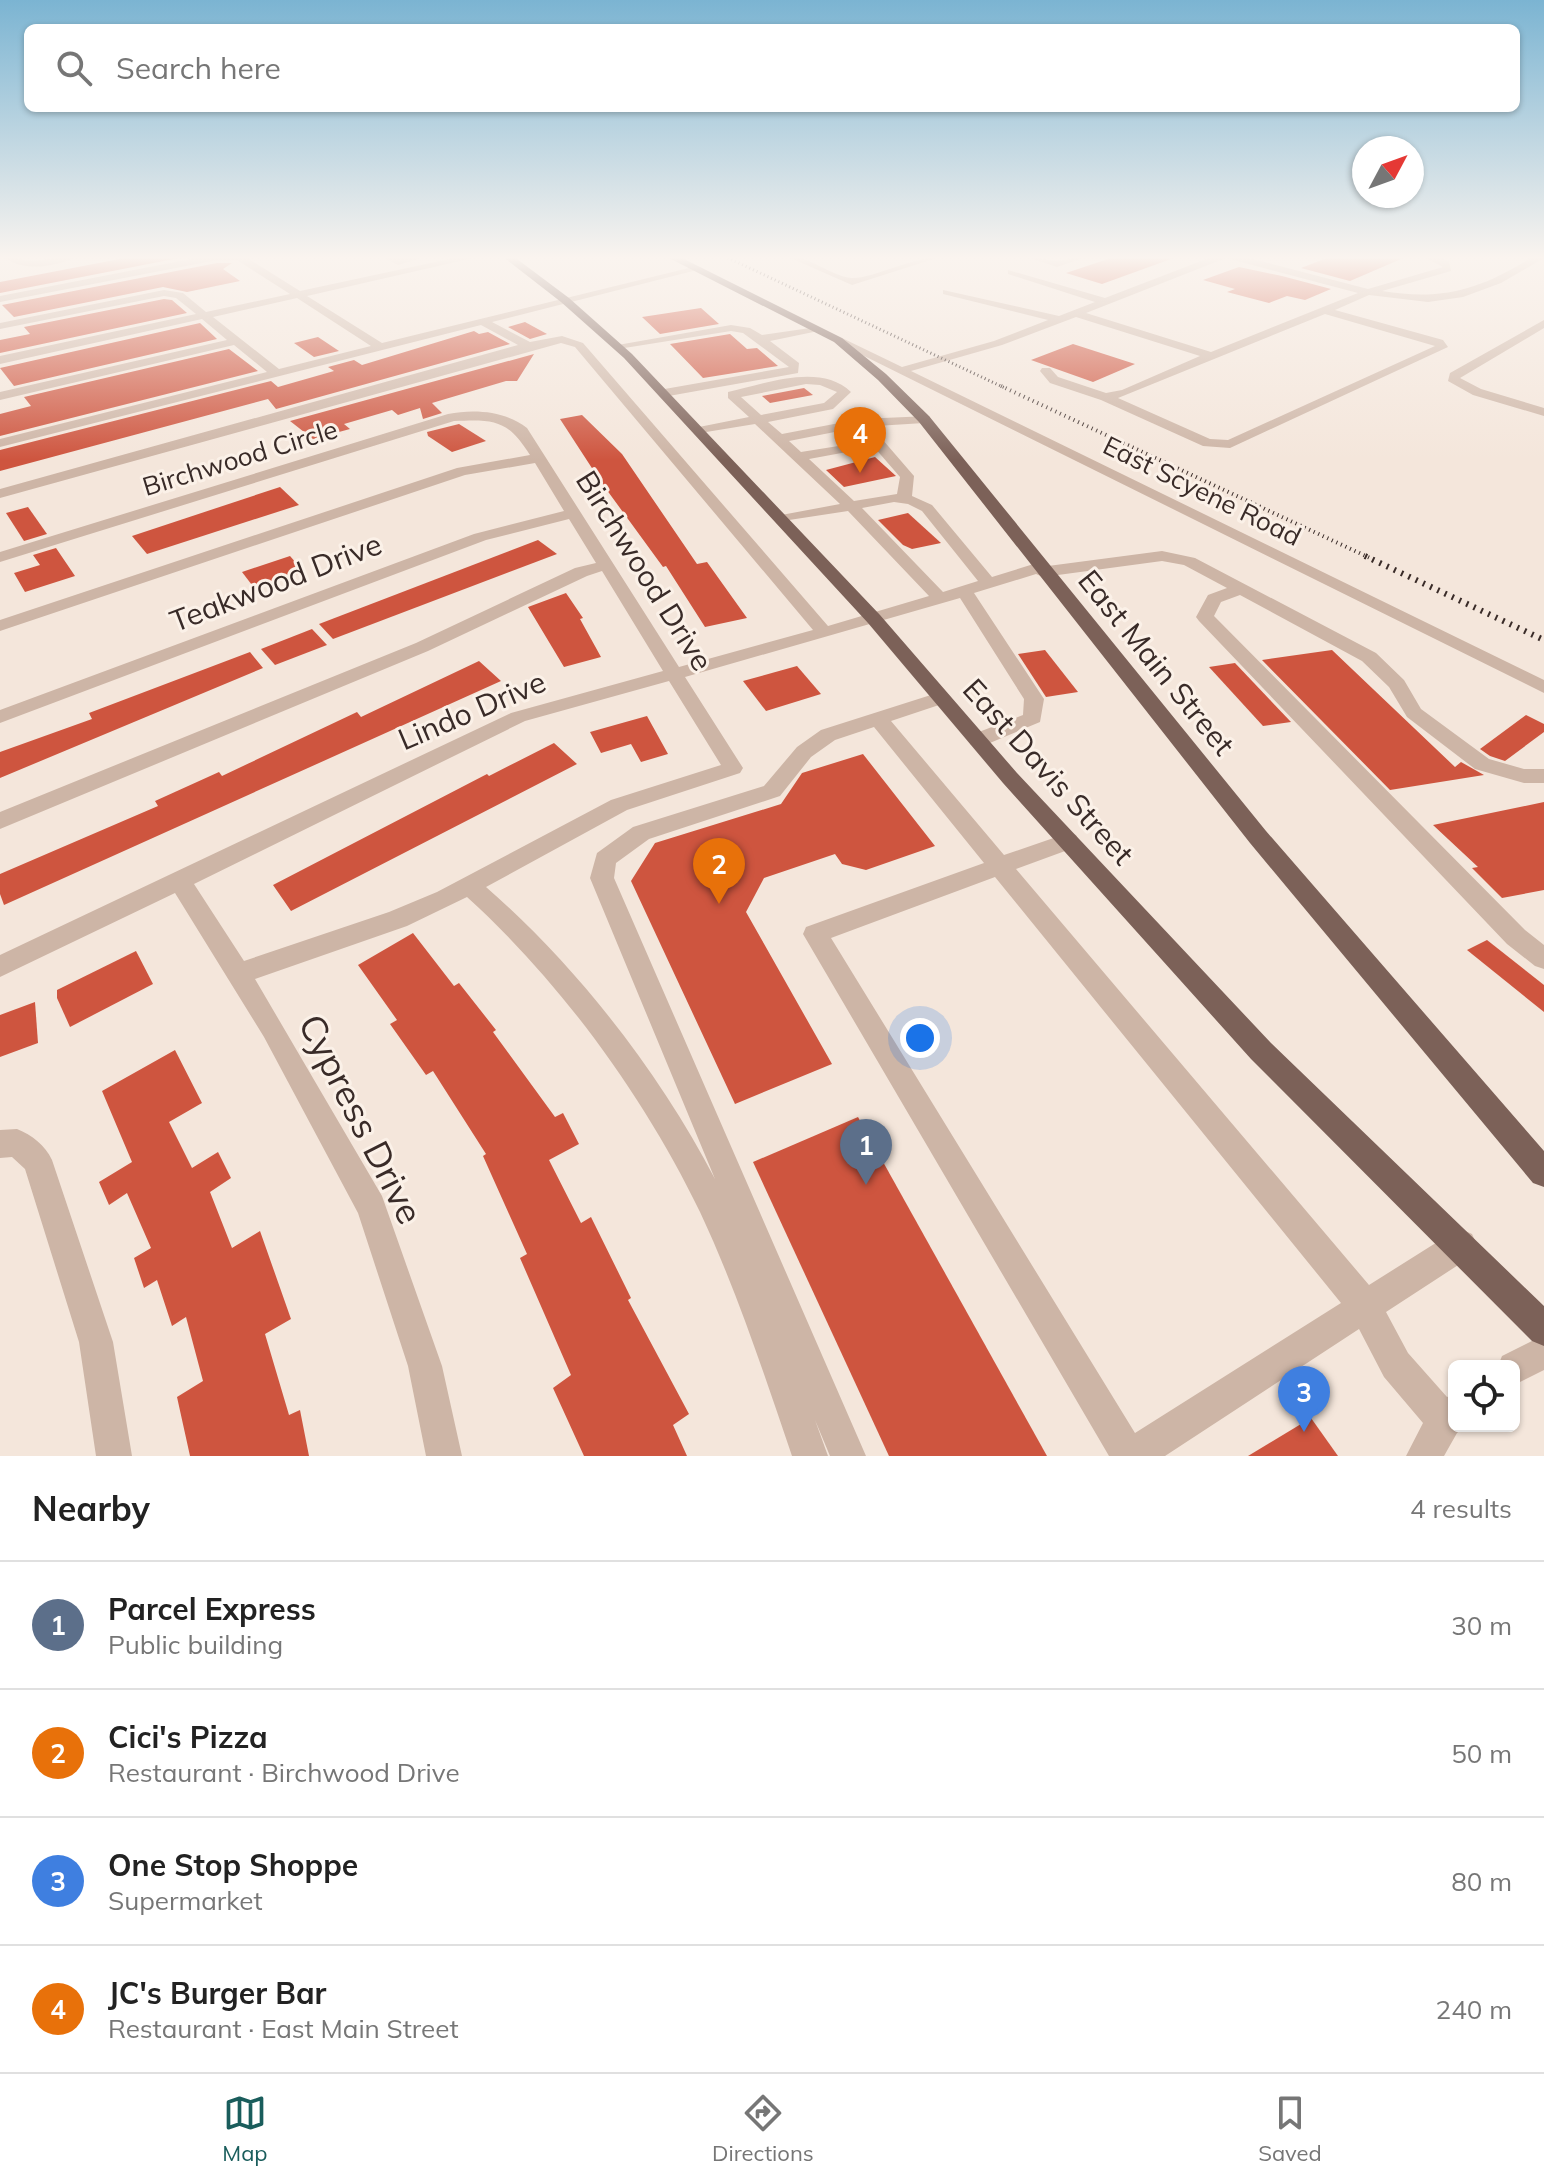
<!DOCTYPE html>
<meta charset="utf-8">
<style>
body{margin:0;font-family:Mulish,sans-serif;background:#f6f6f6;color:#222}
.controls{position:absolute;right:24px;bottom:24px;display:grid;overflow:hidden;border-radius:12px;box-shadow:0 2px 6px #0004}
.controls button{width:72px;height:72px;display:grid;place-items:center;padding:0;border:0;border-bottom:2px solid #e0e0e0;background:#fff;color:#222;font:40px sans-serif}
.compass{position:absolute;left:1352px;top:136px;width:72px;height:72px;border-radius:50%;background:#fff;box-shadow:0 2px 6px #0004;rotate:49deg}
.you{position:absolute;left:920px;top:1038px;width:28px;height:28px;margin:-20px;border:6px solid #fff;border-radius:50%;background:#1a73e8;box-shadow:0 0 0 12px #1a73e833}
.badge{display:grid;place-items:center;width:52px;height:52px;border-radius:50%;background:#1a5d5c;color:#fff;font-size:26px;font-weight:700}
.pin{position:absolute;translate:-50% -66px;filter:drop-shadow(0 2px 4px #0008)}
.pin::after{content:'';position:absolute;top:42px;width:28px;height:24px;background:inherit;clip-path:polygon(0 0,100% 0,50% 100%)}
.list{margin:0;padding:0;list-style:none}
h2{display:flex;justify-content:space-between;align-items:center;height:104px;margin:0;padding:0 32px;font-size:34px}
h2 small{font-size:26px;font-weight:400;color:#767676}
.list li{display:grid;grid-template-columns:52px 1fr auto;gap:24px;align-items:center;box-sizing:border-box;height:128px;padding:0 32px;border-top:2px solid #e0e0e0}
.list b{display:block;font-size:30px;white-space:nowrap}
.list p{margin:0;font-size:26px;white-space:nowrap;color:#767676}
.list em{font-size:26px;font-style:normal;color:#767676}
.icon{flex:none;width:44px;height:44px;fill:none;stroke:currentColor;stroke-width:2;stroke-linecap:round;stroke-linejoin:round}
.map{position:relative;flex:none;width:1544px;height:1456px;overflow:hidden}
.search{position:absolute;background:#fff;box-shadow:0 2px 6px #0004;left:24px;right:24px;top:24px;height:88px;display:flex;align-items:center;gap:20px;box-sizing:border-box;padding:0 28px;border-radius:12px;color:#767676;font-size:30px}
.sheet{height:616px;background:#fff}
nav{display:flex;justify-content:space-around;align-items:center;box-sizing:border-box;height:112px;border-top:2px solid #e0e0e0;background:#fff;font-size:22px;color:#767676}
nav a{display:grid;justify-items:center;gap:4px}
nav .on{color:#1a5d5c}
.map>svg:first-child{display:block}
.building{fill:#ce553f}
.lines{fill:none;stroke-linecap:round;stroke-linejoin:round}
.minor{fill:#cdb5a6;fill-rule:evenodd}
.major{fill:#7c6158;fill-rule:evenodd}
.rail-far2{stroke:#392b28;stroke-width:3;stroke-dasharray:1 3;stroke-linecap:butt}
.rail-far1{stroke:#392b28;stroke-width:4;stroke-dasharray:1 4;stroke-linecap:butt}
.rail{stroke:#392b28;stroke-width:6;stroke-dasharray:2 6;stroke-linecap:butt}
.labels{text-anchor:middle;stroke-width:6;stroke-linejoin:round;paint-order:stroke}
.far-street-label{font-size:26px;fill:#392b28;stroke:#fbf1e8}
.street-label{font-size:30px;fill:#392b28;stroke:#fbf1e8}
.near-street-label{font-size:36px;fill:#392b28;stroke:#fbf1e8}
</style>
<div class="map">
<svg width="1544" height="1456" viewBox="0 0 1544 1456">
<rect width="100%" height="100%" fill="#f4e6db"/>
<g class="building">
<path d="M135,256H189L0,293V282Z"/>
<path d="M1117,256H1171V259L1102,284L1066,273Z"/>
<path d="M1332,256H1408L1350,281L1301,268Z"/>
<path d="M217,263H232L223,269L240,281L187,292L163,287L14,317L2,305Z"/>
<path d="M1239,267L1282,276L1331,289L1305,300L1287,296L1269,303L1227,292L1235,289L1203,280Z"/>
<path d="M164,299L172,300L187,313L0,353V340L30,334L24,327Z"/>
<path d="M701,308L719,324L660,334L642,317Z"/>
<path d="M525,322L547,334L530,339L508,327Z"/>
<path d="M200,323L217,339L14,386L0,368Z"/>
<path d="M474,331L479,334L488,332L510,344L276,409L268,399L0,471V450L271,381L278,387L334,371L328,367L354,360L362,365Z"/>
<path d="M730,334L747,349L757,348L778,366L703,378L670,344Z"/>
<path d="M318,337L339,351L314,357L294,343Z"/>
<path d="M1073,344L1135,364L1093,382L1031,360Z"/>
<path d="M229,349L258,371L0,436V414L31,406L24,397Z"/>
<path d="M534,354L517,381H506L432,403L442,413L423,419L420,408L398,415L392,410L344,424L350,429L313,439L290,421Z"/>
<path d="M804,388L813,395L770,403L762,396Z"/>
<path d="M582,415L622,454L697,564L707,562L747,618L705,627L666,566L663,567L601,482L560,419Z"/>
<path d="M459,424L486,441L452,452L428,436L427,432Z"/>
<path d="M875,457L896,476L844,487L826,470Z"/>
<path d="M280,487L299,505L147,554L132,536Z"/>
<path d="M28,507L47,534L24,541L6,513Z"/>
<path d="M908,513L941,543L912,549L903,545L878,520Z"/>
<path d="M538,540L557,554L333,639L319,624Z"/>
<path d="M56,548L75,576L25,592L14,573L40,565L33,555Z"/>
<path d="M290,556L304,572L255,589L242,572Z"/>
<path d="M566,593L583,618L580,619L601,657L564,667L528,607Z"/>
<path d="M312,629L327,645L275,665L261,649Z"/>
<path d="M1045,650L1078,692L1046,697L1018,654Z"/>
<path d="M1332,650L1455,767L1461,762L1484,775L1390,790L1262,660Z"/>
<path d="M250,652L263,668L0,778V752L92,719L89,713Z"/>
<path d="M479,661L501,681L4,905L0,894V874L158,806L155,801L219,772L222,776L357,712L361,717Z"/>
<path d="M1235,663L1291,722L1263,726L1209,667Z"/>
<path d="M797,666L821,694L766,711L743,681Z"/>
<path d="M1526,715L1544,724V732L1505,761L1490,756L1480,749Z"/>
<path d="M647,716L668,754L641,762L631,744L601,753L590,732Z"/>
<path d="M554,743L577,764L291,911L273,885L487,774L489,776Z"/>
<path d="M863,754L935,846L866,870L842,864L835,854L764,878L746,912L832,1064L735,1104L631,881L655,843L781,804L802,773Z"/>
<path d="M1544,802V890L1502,898L1472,868L1478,867L1433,825Z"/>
<path d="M413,933L454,986L459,983L496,1030L493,1032L555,1117L563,1113L579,1144L549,1160L581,1223L591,1217L631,1298L628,1300L689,1414L673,1425L687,1456H584L553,1388L571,1375L520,1258L527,1254L483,1156L486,1154L433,1071L426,1075L390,1024L397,1020L358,965Z"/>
<path d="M1487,940L1544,985V1012L1467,950Z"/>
<path d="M136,951L153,984L70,1027L57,998V990Z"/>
<path d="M35,1002L38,1043L0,1057V1015Z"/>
<path d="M175,1050L202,1103L169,1122L192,1168L218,1152L231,1178L210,1192L232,1248L260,1231L291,1319L265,1334L289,1415L300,1410L309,1456H190L177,1397L203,1381L186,1317L172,1326L157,1280L144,1288L134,1258L151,1248L127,1193L109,1205L99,1182L132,1162L102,1091Z"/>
<path d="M858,1117L1047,1456H889L753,1162Z"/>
<path d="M1311,1418L1338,1456H1248Z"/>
</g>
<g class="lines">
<g class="minor">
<path d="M3,256L30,261L78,256C57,267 22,273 3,256Z"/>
<path d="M206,256H244L300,291L463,256H482L307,296L382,343L697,266V270L492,322L530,342L562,336L583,343L828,626L929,596L848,511L776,522V516L840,504L755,424L694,434V428L749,417L728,398V392C764,384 820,362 851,392L833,409L768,422L782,434L860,419L929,416L931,419L924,423L860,427L789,441L801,452L882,439L914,476L912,496L932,505L992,577L1040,562L1048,566L1162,551L1195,558L1376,653L1404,680L1421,709L1489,759L1524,769H1544V783H1524L1475,769L1407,717L1389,687L1362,661L1240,595L1221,602L1214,616L1525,930L1544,945V969L1535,966L1507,944L1199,621L1196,617L1208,595L1227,588L1184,565L1162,561L1043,577L1036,574L974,593L1044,699L1040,722L985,745H971L968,740L971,735L1023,715L1024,699L960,598L685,677L743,768L740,773L627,810L486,887C576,965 660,1073 715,1179L590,878L597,853L633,827L764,786L797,747L821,730L934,694H948L951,698L948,702L891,721L1004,855L1068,833L1076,835L1079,841L1076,847L1016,869L1369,1285L1450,1234L1461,1229L1472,1234L1477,1245L1472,1256L1386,1312L1408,1353L1447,1397L1454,1394V1426H1465L1457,1433L1444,1456H1406L1423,1423L1384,1377L1359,1329L1165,1456H1109L803,934L806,927L984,863L874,727L835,740L811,757L780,796L649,839L616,863L614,878L866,1456H830L815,1420L828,1456H792C764,1374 737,1291 700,1212C645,1098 561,982 467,897L407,926L255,979L382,1196L442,1366L462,1456H426L408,1366L358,1213L264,1037L175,893L0,977V955L511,713L663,671L602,571L587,576L428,651L0,829V812L416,643L575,568L596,563L569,519L486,540L0,723V710L474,534L564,511L535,463L465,475L0,631V620L457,468L530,455C508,420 495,419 454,421L0,562V552L448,414C475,409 505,411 527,428L679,667L813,630L575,347L561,343L0,498V489L518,345L481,325L0,447V439L267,372L234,345L0,400V392L227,340L202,319L0,364V356L196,314L176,298L164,296L0,329V323L164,290L183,293L206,312L290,294L237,260H217L0,302V296ZM297,298L371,346L279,369L213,317ZM806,384L820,385L837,392L824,403L761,415L741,397ZM874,447L900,477L897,494L854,501L809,459ZM894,502L908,504L922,511L978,581L943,592L862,508ZM669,681L721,765L611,800L437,892L389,912L244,961L194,884L525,721ZM995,877L1341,1303L1135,1433L831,938Z"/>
<path d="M381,256L425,257L398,265Z"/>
<path d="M786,256C811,256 828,275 851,278C869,280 916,256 943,256L852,285Z"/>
<path d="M1024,256L1057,261L1089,256L1057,267Z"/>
<path d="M1214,256H1241L1368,289L1443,267L1422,256H1437L1449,261L1451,271L1382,291C1444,301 1481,289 1534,256L1544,258L1501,283L1463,297L1428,302L1369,295L1335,310L1443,340L1448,347L1230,448L1203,446L1101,400L1050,383L1040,371L1042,368H1050L1058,377L1106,393L1122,390L1200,356L1076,317L1002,345L911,371L1544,680V693L832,340L842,338L902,367L994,341L1048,320L943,294V290L1059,316L1095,302L1008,274V270L1105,298ZM1226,258L1358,293L1211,352L1086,313ZM1325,314L1435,346L1228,440L1210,439L1118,398Z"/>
<path d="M1544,320V328L1460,378L1481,389L1544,408V416L1473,395L1448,381L1450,373Z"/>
<path d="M731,325L750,328L762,335L817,327L823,330L770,341L799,363L798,373L663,397L659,396V390L789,367L743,333L731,331L618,349L612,346Z"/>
<path d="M17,1129C32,1135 45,1145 52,1160L113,1342L132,1456H96L79,1342L25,1169L12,1157L0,1158V1130Z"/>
<path d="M1544,1335V1370L1514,1385V1366H1498L1502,1356Z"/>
</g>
<g class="major">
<path d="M502,256H513L569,298L632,354L880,615L1017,773L1271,1043L1544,1306V1346L1532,1341L1251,1059L1003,783L868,623L624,358L561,302Z"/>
<path d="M665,256H678L842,338L886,374L929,416L1266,831L1544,1151V1187L1533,1183L1250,843L919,422L878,380L834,342Z"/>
</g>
<path class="rail-far2" d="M724,256L1005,388"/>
<path class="rail-far1" d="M1001,386L1370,558"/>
<path class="rail" d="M1365,556L1544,640"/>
</g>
<linearGradient id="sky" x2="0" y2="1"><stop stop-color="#7bb4d2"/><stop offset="0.56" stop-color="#faf4ef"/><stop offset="1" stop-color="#faf4ef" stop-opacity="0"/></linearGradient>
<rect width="1544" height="460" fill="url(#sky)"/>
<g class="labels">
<g class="far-street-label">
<text transform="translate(240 458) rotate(-17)" y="9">Birchwood Circle</text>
<text transform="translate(1202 491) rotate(26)" y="9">East Scyene Road</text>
</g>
<g class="street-label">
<text transform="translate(644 571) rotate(58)" y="10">Birchwood Drive</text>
<text transform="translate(276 583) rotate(-21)" y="10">Teakwood Drive</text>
<text transform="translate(1156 663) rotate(51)" y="10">East Main Street</text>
<text transform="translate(472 711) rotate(-23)" y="10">Lindo Drive</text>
<text transform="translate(1048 772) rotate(48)" y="10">East Davis Street</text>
</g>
<g class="near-street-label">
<text transform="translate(361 1119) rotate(63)" y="13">Cypress Drive</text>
</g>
</g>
</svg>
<div class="controls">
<button><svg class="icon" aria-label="locate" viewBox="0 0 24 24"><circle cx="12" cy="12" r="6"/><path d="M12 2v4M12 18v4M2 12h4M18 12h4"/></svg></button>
</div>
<svg class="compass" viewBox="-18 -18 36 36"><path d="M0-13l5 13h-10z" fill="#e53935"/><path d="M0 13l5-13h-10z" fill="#767676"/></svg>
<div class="you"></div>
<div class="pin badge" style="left:866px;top:1185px;background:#5c6f8a">1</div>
<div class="pin badge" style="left:719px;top:904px;background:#e8710a">2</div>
<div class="pin badge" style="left:1304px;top:1432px;background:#3f7fe0">3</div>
<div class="pin badge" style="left:860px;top:473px;background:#e8710a">4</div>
<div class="search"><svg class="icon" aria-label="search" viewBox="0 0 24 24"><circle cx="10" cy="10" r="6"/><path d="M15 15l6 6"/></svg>Search here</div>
</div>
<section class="sheet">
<h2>Nearby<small>4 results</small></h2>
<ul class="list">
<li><span class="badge" style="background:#5c6f8a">1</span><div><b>Parcel Express</b><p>Public building</p></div><em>30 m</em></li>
<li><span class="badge" style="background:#e8710a">2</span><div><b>Cici's Pizza</b><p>Restaurant · Birchwood Drive</p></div><em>50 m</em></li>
<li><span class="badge" style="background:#3f7fe0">3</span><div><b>One Stop Shoppe</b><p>Supermarket</p></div><em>80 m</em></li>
<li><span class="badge" style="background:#e8710a">4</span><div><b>JC's Burger Bar</b><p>Restaurant · East Main Street</p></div><em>240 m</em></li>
</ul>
</section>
<nav>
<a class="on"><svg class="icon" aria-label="map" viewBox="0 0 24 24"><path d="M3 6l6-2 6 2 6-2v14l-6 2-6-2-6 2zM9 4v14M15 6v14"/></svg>Map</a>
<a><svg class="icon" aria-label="directions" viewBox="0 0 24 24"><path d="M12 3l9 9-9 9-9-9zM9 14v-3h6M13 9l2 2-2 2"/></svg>Directions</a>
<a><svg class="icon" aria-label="saved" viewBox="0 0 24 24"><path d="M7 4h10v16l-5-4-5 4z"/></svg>Saved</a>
</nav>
